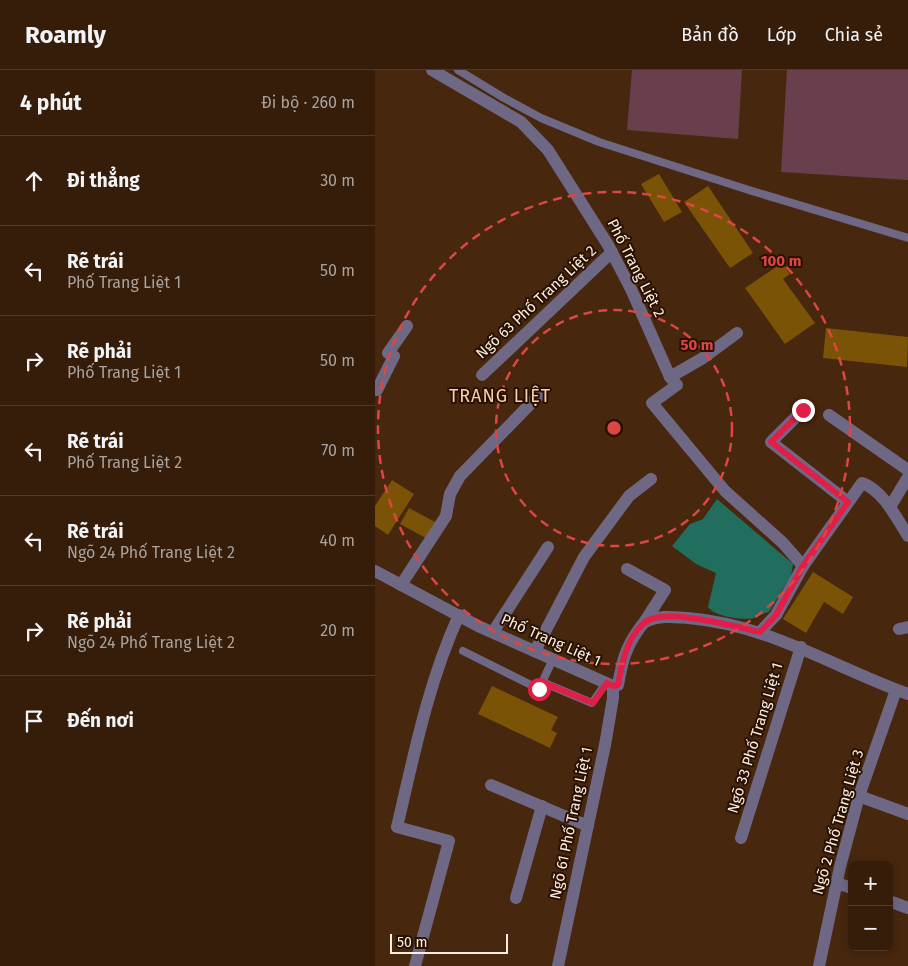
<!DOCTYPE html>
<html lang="vi">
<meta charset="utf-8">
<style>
body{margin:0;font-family:"Fira Sans",sans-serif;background:#402a18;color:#f1f3f6}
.controls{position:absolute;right:15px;bottom:15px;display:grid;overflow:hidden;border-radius:8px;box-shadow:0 2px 8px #0003}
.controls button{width:45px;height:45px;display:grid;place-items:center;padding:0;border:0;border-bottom:1px solid #4f3b2b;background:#351d0a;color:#f1f3f6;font:25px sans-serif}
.scale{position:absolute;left:15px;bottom:12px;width:118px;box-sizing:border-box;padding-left:5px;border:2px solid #fcede4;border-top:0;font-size:14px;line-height:18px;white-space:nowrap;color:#fcede4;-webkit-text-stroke:4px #291100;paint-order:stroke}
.stop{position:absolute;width:15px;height:15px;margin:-11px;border:4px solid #e11d48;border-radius:50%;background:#fff}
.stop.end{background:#e11d48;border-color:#fff;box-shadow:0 1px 5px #0008}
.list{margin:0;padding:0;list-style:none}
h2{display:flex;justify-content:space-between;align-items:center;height:65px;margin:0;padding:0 20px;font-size:21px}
h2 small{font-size:16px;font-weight:400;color:#aaa29c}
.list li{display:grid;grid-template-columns:32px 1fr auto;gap:15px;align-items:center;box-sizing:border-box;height:90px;padding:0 20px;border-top:1px solid #4f3b2b}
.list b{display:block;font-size:19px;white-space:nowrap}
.list p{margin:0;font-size:16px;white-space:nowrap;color:#aaa29c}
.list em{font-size:16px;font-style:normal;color:#aaa29c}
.icon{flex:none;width:28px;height:28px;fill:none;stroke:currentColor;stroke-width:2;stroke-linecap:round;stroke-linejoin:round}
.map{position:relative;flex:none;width:533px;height:896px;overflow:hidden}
header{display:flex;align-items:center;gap:30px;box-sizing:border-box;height:70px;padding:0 25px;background:#351d0a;border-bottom:1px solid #4f3b2b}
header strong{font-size:24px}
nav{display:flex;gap:28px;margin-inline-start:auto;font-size:18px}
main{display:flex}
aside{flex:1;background:#351d0a}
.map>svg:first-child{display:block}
.green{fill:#693f4e}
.water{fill:#226e5e}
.building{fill:#7b5306}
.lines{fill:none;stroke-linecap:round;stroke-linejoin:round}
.service{stroke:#6f6885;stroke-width:8}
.minor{stroke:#6f6885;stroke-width:12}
.route{stroke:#e11d48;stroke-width:6}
.ring{fill:none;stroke:#dc4644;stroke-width:2.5;stroke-dasharray:9 6}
.labels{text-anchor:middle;stroke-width:4;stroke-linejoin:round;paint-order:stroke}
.street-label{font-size:15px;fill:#fcede4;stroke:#291100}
.quarter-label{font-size:18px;letter-spacing:1px;fill:#f7cdb0;stroke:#291100}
.centre{fill:#dc4644;stroke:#291100;stroke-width:2.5}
.ring-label{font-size:15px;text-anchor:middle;font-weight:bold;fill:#dc4644;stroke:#291100;stroke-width:4;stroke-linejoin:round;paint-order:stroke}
</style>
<header>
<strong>Roamly</strong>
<nav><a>Bản đồ</a><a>Lớp</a><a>Chia sẻ</a></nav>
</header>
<main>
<aside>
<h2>4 phút<small>Đi bộ · 260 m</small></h2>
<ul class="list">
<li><svg class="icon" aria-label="ahead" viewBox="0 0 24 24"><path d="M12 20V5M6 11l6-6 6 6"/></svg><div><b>Đi thẳng</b></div><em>30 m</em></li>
<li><svg class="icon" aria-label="left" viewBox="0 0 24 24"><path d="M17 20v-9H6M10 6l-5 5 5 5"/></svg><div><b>Rẽ trái</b><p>Phố Trang Liệt 1</p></div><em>50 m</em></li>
<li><svg class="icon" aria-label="right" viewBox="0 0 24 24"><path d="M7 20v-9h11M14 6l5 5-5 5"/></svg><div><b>Rẽ phải</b><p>Phố Trang Liệt 1</p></div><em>50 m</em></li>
<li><svg class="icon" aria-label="left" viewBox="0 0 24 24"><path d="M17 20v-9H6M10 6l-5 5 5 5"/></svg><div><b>Rẽ trái</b><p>Phố Trang Liệt 2</p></div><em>70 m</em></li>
<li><svg class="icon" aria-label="left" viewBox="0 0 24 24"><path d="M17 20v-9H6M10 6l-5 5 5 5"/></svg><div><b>Rẽ trái</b><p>Ngõ 24 Phố Trang Liệt 2</p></div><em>40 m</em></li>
<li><svg class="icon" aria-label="right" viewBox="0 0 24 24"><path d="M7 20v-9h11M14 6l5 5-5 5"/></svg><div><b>Rẽ phải</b><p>Ngõ 24 Phố Trang Liệt 2</p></div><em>20 m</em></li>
<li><svg class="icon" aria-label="arrive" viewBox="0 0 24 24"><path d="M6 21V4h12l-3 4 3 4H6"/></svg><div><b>Đến nơi</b></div></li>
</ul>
</aside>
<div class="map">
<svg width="533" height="896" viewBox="0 0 533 896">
<rect width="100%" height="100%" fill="#47270e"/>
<g class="green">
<path d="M257,0H367L363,69L252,60Z"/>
<path d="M412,0H533V110L406,102Z"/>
</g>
<path class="water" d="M342,429L418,494L416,506L394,542C388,543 384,546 379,548C369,551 338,546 333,537L341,503L321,494L297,476L315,454L328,449Z"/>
<g class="building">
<path d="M284,104L307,142L289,152L266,114Z"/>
<path d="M333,116L378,183L355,198L309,132Z"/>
<path d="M407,193L415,204L408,209L440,253L410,274L370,218Z"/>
<path d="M451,258L533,267L532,297L448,288Z"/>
<path d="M17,410L39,424L13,465L0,456V436Z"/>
<path d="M34,438L60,452L51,468L25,454Z"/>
<path d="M438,502L478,527L468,544L449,532L431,563L408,549Z"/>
<path d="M117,616L183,647L176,660L182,663L175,678L103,644Z"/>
</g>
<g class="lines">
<g class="service">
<path d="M83,0L129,28L166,48L224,72L377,121L533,168"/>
<path d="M88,581L164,619L178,589"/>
<path d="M167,612L217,633L231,613"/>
</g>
<g class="minor">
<path d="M57,0L146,52L173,80L233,175L256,219L295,307L302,315L277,333L350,421L408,473L428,496"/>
<path d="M107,305L237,182"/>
<path d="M295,307L328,288L362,263"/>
<path d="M0,319L2,320L19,286L13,283L32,256"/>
<path d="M428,340L396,372L473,432"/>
<path d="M454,345L533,400"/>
<path d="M515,437L533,407"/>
<path d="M252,499L290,520L270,551"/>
<path d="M0,501L103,556L238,616L243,615C247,593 250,578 264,559C266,556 269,552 272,551C285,545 299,547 313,548C395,555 458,597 533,624"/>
<path d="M26,515L71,446L75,424L85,406L164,325"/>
<path d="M524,559L533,557"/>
<path d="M118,562L173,477"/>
<path d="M385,562L401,545L428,496L487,413C508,420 522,449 533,466"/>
<path d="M160,581L209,487L254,426L276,409"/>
<path d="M116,715L213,756"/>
<path d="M484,726L533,744"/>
<path d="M366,768L426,577"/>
<path d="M461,813L477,818"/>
<path d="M141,828L167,736"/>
<path d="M514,831L533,838"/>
<path d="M40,896L74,771L22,757C39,685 53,613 84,545"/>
<path d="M183,896L230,675L238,628V616"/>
<path d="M444,896L465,797L484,726L521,620"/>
</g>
</g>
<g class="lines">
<path class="route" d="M164,619L167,612L218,633L232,613L238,616L243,615C247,593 251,569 269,553C287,536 362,557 385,562L401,545L428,496L473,432L396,372L428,340"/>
</g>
<g class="ring">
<circle cx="239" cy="358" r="118"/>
<circle cx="239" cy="358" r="236"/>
</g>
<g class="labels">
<g class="street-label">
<text transform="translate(261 198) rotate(63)" y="5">Phố Trang Liệt 2</text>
<text transform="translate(161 232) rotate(-43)" y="5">Ngõ 63 Phố Trang Liệt 2</text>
<text transform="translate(176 570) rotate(24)" y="5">Phố Trang Liệt 1</text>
<text transform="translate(380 668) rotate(-73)" y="5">Ngõ 33 Phố Trang Liệt 1</text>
<text transform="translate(463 752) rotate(-74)" y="5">Ngõ 2 Phố Trang Liệt 3</text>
<text transform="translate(196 753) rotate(-78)" y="5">Ngõ 61 Phố Trang Liệt 1</text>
</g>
<g class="quarter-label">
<text x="125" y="332">TRANG LIỆT</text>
</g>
</g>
<circle cx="239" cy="358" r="8" class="centre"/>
<g class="ring-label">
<text x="406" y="196">100 m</text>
<text x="322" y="280">50 m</text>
</g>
</svg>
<div class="controls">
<button>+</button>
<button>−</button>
</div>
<div class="scale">50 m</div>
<div class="stop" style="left:164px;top:619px"></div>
<div class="stop end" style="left:428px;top:340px"></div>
</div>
</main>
